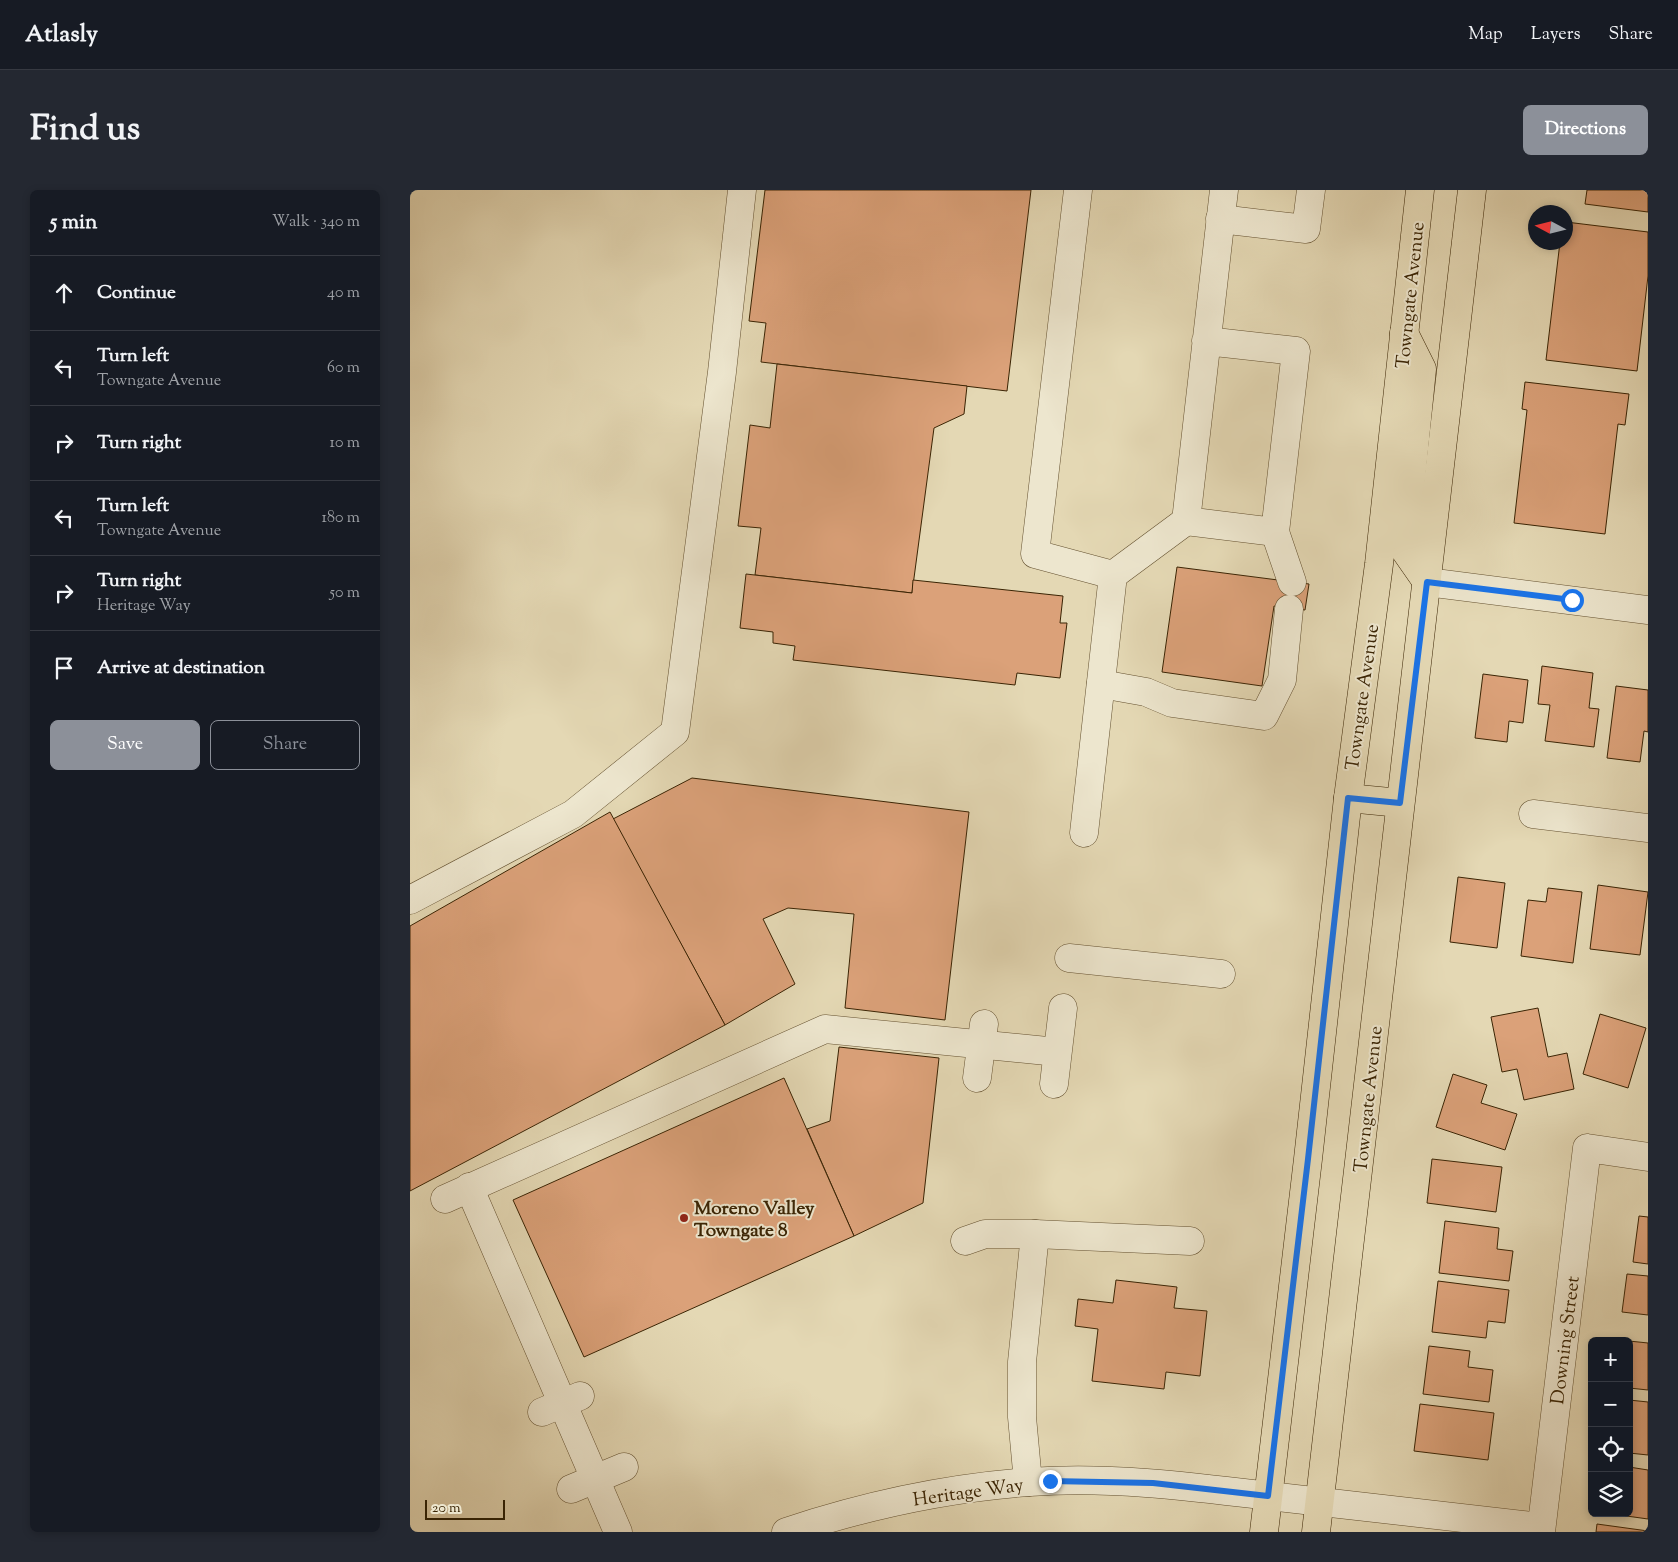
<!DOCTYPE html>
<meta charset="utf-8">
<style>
body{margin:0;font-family:"Sorts Mill Goudy",serif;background:#242831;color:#f1f3f6}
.controls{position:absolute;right:15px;bottom:15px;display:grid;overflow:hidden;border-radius:8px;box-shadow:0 2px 8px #0003}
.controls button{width:45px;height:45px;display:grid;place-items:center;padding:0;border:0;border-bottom:1px solid #363941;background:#171b24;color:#f1f3f6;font:25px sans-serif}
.compass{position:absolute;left:1118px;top:15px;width:45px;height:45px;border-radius:50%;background:#171b24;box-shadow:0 2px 8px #0003;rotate:277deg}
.scale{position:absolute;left:15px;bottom:12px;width:80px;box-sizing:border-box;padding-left:5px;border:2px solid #3a2404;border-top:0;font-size:14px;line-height:18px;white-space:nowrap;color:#3a2404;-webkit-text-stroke:4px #ede6ce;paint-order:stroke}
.stop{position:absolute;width:15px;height:15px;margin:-11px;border:4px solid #1a73e8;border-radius:50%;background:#fff}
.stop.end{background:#1a73e8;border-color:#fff;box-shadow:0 1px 5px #0008}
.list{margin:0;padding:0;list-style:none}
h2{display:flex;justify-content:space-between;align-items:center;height:65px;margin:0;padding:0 20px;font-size:21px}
h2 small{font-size:16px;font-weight:400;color:#9ea1a6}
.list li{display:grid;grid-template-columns:32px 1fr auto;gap:15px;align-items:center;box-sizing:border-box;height:75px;padding:0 20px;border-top:1px solid #363941}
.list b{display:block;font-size:19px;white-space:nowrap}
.list p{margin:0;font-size:16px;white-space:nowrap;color:#9ea1a6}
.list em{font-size:16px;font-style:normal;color:#9ea1a6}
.actions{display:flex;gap:10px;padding:15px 20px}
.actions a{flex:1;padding:11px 0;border:1px solid #8c9099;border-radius:8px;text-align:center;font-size:18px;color:#8c9099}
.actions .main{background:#8c9099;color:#fff}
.icon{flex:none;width:28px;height:28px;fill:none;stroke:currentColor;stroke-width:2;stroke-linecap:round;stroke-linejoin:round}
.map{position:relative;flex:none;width:1238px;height:1342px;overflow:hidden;border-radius:8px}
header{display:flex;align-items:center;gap:30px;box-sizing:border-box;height:70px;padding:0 25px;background:#171b24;border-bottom:1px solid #363941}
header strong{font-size:24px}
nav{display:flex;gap:28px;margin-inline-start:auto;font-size:18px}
.intro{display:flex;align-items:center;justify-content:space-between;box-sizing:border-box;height:120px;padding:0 30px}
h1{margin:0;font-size:35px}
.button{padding:12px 22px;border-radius:8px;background:#8c9099;color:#fff;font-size:18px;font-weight:700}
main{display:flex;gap:30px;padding:0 30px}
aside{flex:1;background:#171b24;border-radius:8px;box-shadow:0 2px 8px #0003}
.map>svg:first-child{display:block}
.building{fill:#dba179;stroke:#3a2404}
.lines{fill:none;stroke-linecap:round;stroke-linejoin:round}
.minor-casing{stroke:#645130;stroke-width:29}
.major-casing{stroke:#3a2404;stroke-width:29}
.minor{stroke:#ede6ce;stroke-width:28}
.major{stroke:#e4d8b4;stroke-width:28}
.route{stroke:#1a73e8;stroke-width:6}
.poi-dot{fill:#8f2418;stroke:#ede6ce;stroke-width:2}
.labels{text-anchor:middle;stroke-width:4;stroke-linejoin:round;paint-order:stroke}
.street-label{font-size:19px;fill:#3a2404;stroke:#ede6ce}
.poi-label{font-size:19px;font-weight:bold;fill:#3a2404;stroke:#ede6ce;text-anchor:start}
</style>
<header>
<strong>Atlasly</strong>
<nav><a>Map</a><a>Layers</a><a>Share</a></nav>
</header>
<div class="intro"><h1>Find us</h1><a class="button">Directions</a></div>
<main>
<aside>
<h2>5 min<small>Walk · 340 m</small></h2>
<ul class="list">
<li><svg class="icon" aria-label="ahead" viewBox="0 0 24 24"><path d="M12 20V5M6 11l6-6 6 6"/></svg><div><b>Continue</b></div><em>40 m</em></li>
<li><svg class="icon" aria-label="left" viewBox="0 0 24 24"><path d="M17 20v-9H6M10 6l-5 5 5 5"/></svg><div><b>Turn left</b><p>Towngate Avenue</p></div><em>60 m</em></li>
<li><svg class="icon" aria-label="right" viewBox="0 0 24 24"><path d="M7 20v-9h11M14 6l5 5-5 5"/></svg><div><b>Turn right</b></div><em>10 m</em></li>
<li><svg class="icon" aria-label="left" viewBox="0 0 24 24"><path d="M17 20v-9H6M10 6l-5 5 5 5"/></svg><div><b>Turn left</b><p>Towngate Avenue</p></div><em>180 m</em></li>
<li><svg class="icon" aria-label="right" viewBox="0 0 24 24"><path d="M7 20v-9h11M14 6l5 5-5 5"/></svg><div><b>Turn right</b><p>Heritage Way</p></div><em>50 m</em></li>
<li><svg class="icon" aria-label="arrive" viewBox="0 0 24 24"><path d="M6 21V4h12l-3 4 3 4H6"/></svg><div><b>Arrive at destination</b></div></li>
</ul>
<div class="actions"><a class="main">Save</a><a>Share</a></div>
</aside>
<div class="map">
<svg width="1238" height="1342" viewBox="0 0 1238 1342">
<rect width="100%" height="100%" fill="#e4d8b4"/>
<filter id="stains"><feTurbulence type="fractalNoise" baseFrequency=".004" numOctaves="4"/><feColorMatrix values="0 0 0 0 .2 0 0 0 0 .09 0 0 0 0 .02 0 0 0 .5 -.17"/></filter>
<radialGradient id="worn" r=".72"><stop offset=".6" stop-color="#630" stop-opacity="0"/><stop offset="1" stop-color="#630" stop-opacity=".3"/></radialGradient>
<g class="building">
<path d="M355,0H621L597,201L351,172L356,133L339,131Z"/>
<path d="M1177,0H1238V22L1175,14Z"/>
<path d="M1156,32L1238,42V86L1227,181L1136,170L1150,52H1156Z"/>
<path d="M367,174L557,196L554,224L524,238L502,403L345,385L351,338L328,336L340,235L360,238Z"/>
<path d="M1115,192L1219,204L1215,235L1208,234L1195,344L1104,333L1117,220L1112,219Z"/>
<path d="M767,377L899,394L895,420L864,416L852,496L752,482Z"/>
<path d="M336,384L502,403L503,390L653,406L650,433H657L650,488L607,483L605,495L383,470L385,456L363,453V442L330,438Z"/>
<path d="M1132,476L1183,483L1179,518L1189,519L1184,557L1135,551L1140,515L1128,514Z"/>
<path d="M1073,484L1118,490L1113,533L1099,531L1097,552L1065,548Z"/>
<path d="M1206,496L1238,500V542L1234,541L1230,572L1197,568Z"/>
<path d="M282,588L559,622L535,830L435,818L444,724L378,718L353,729L385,794L315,835L203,629Z"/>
<path d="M200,622L315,835L0,1001V736Z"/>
<path d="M1048,687L1095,693L1087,758L1040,752Z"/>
<path d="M1188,695L1238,702L1230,765L1180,759Z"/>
<path d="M1138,698L1172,702L1163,773L1111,766L1118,710L1136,712Z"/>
<path d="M1128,818L1138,867L1157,863L1164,899L1114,910L1107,879L1092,882L1081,827Z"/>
<path d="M1190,824L1236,838L1218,898L1173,884Z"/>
<path d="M429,857L529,868L513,1013L444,1046L397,939L420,931Z"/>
<path d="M1043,884L1077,895L1071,913L1107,924L1095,960L1026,937Z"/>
<path d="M374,888L444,1046L174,1167L103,1010Z"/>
<path d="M1022,969L1092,977L1086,1022L1017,1013Z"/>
<path d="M1229,1026L1238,1027V1074L1223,1072Z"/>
<path d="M1035,1031L1089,1038L1087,1059L1103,1061L1099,1091L1029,1083Z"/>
<path d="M1217,1084L1238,1086V1125L1212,1122Z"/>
<path d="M706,1090L767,1097L764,1118L797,1121L790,1186L756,1182L754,1199L682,1191L688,1139L665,1136L668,1109L703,1113Z"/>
<path d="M1028,1091L1099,1100L1095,1133L1078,1131L1076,1148L1022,1142Z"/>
<path d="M1219,1151L1238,1153V1200L1219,1198Z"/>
<path d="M1019,1156L1060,1161L1058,1177L1083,1180L1079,1212L1013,1204Z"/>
<path d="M1219,1210L1238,1212V1265L1219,1263Z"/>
<path d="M1010,1214L1084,1223L1078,1270L1004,1261Z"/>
<path d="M1219,1277L1238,1280V1329L1195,1323H1219Z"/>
<path d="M1187,1334L1238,1341V1342H1186Z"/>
</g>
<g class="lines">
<g class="minor-casing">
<g id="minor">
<path d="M668,0L625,364L703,385L776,331"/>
<path d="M810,29L896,39L901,0"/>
<path d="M796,151L886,161L865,342L776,331L814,0"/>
<path d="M865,342L882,392"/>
<path d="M1017,392L1238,420"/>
<path d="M691,494L736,502L762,513L854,526L872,490L879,419"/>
<path d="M1123,624L1238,638"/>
<path d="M674,643L703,385"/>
<path d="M0,710L163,624L265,542L312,182L332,0"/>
<path d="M659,768L811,784"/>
<path d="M567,888L574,834"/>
<path d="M644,894L653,818"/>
<path d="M59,997L208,1342"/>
<path d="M35,1009L415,839L647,862"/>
<path d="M555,1051L575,1044H625L780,1051"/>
<path d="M132,1222L170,1206"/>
<path d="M618,1292L612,1227V1172L625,1044"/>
<path d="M161,1299L214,1277"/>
<path d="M376,1342C454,1316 537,1298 619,1292C703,1286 785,1297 868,1307C956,1317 1044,1327 1131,1337"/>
<path d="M1131,1342L1177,958L1238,967"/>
</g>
</g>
<g class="major-casing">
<g id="major">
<path d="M994,143L1012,179L994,359L1017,392"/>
<path d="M938,608L990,613"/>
<path d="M854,1342L898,969L938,608L969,374L1010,0"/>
<path d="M906,1342L1062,0"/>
</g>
</g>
<use href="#minor" class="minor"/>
<use href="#major" class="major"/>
</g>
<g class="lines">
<path class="route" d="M640,1291L743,1293L858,1306L898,969L938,608L990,613L1017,392L1162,410"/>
</g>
<circle class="poi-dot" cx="274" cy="1028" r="5"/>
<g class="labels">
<g class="street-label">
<text transform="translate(999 105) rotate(-84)" y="7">Towngate Avenue</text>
<text transform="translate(951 507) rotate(-82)" y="7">Towngate Avenue</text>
<text transform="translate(957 909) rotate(-84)" y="7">Towngate Avenue</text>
<text transform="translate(1154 1150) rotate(-83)" y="7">Downing Street</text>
<text transform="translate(558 1301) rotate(-8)" y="7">Heritage Way</text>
</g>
<g class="poi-label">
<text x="284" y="1024">Moreno Valley<tspan x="284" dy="22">Towngate 8</tspan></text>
</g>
</g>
<rect width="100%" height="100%" filter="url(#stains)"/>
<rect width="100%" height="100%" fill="url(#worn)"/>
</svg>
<div class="controls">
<button>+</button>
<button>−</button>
<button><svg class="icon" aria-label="locate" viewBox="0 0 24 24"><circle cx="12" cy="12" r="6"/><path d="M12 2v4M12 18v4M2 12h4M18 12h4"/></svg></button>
<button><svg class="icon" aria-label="layers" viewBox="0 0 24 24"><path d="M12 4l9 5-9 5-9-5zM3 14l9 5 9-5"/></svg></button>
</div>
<svg class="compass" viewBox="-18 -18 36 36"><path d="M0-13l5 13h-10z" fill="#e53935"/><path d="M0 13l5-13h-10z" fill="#9ea1a6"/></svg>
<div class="scale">20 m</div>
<div class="stop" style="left:1162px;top:410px"></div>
<div class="stop end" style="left:640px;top:1291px"></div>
</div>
</main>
